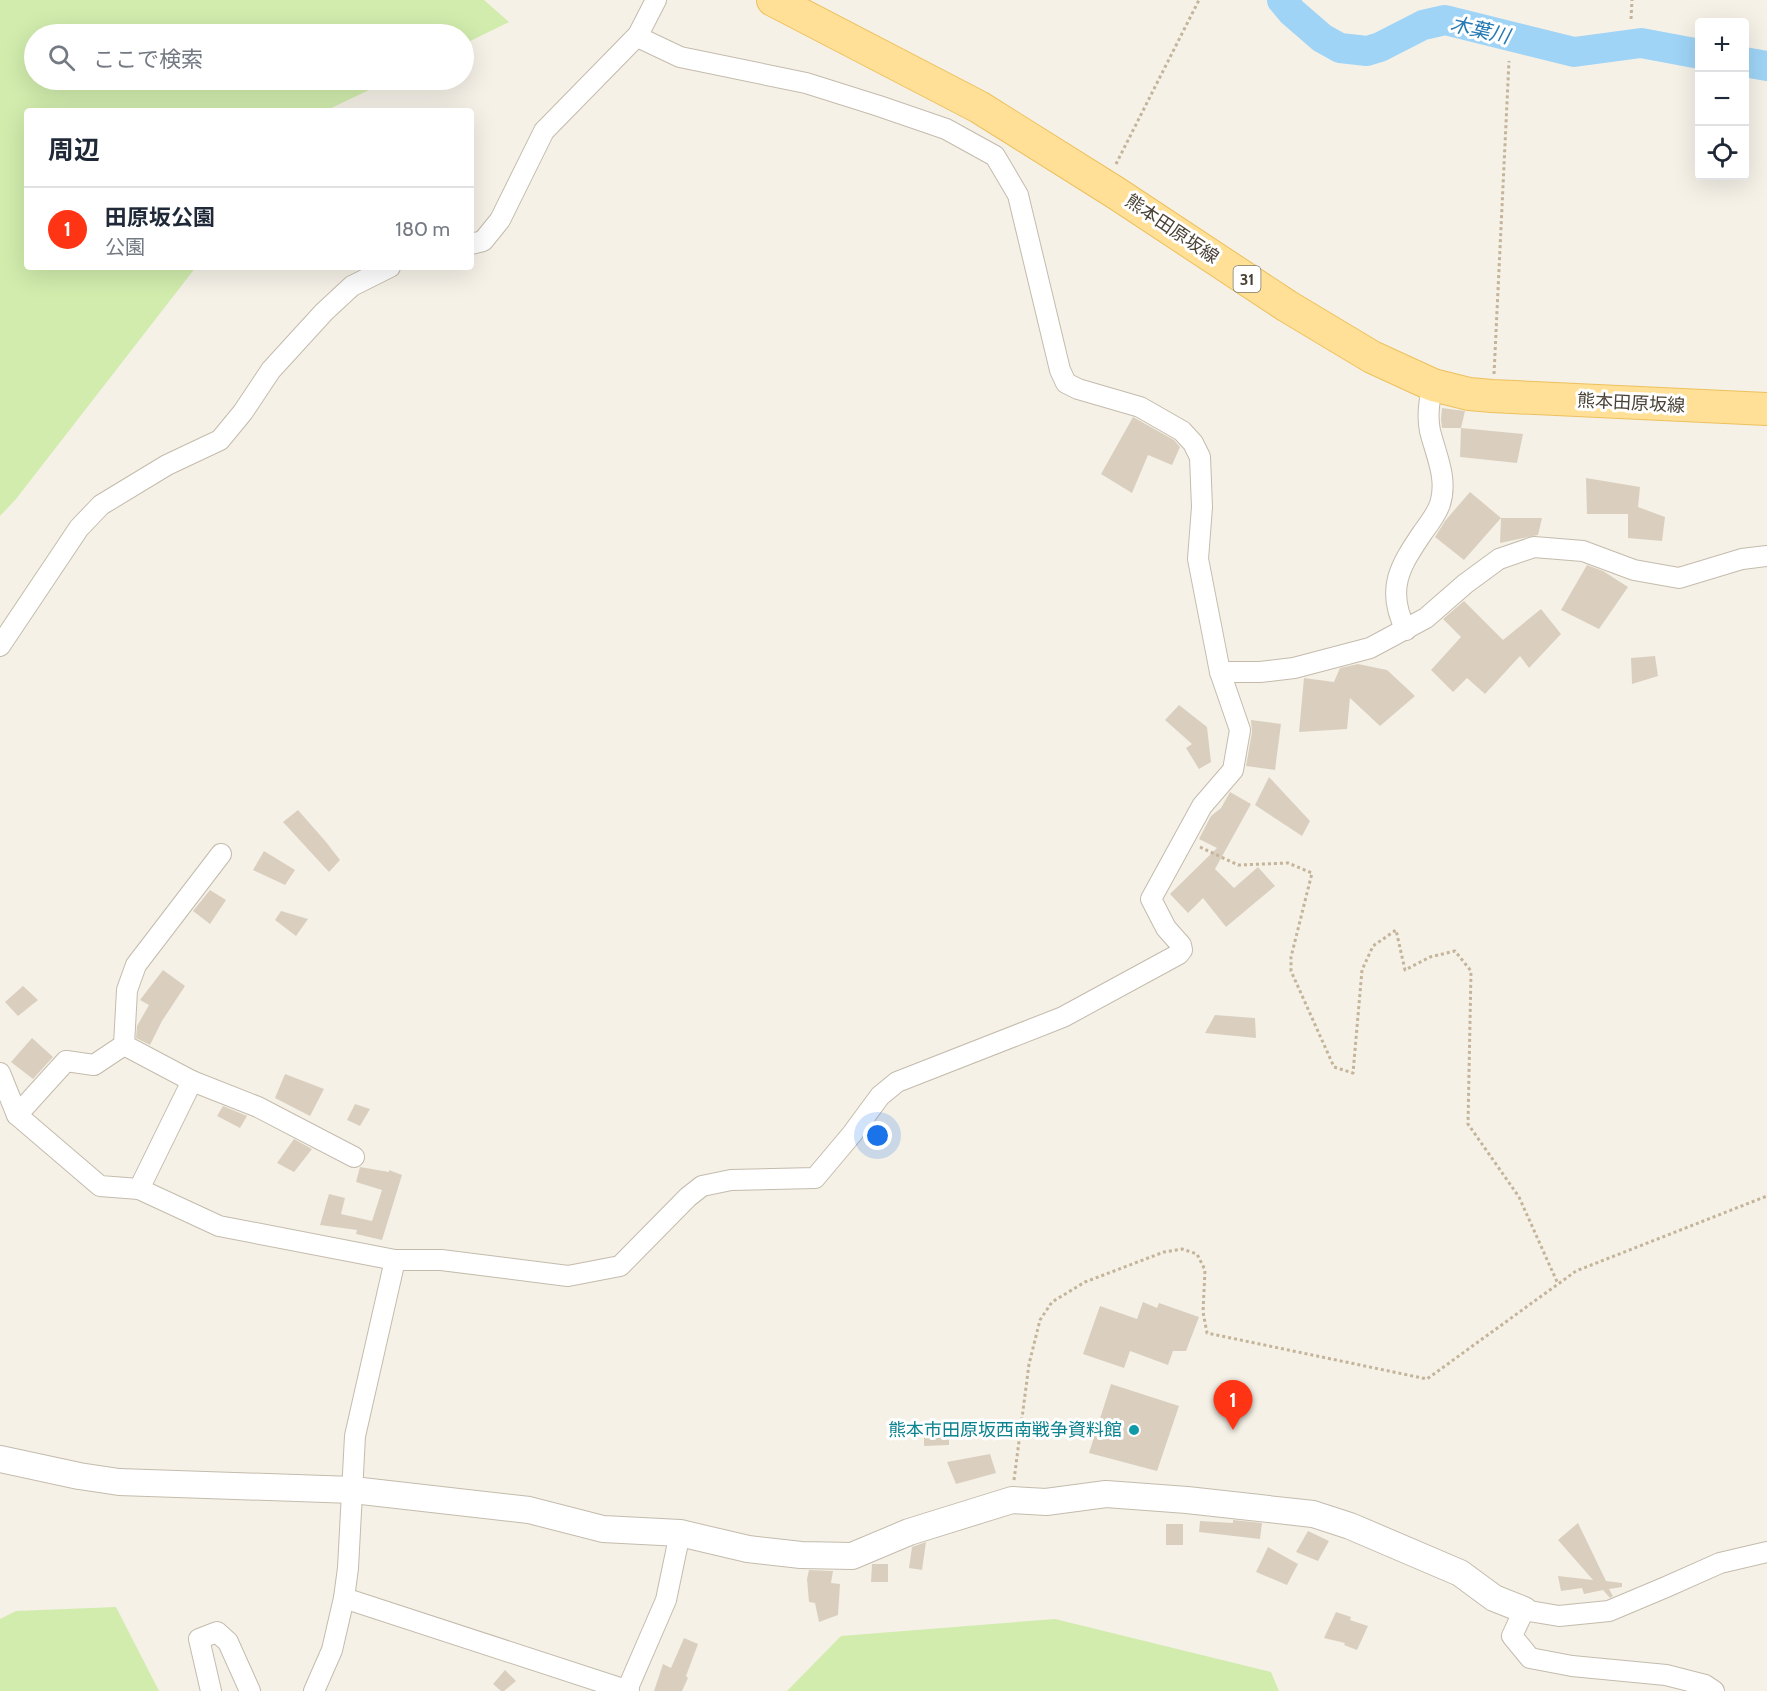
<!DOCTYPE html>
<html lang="ja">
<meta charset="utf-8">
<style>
body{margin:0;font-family:Cabin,"Noto Sans JP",sans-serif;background:#f2f2f3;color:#1f2937}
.controls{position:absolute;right:18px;top:18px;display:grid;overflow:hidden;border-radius:6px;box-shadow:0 6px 24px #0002}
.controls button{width:54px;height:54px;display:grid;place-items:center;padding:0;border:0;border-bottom:2px solid #e0e1e3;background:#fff;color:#1f2937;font:30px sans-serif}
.you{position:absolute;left:878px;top:1136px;width:21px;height:21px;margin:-15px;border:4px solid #fff;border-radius:50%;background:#1a73e8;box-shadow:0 0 0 9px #1a73e833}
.badge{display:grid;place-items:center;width:39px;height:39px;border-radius:50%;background:#ff3414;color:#fff;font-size:20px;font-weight:700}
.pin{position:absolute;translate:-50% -50px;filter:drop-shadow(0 2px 3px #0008)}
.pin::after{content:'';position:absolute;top:32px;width:21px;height:18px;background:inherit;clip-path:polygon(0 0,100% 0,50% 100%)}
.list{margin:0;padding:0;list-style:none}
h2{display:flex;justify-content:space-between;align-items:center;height:78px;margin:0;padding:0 24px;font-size:26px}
h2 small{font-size:20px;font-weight:400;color:#747a83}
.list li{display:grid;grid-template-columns:39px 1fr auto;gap:18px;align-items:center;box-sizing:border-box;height:84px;padding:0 24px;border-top:2px solid #e0e1e3}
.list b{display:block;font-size:22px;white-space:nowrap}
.list p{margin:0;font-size:20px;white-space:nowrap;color:#747a83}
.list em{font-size:20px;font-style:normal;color:#747a83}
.icon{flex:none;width:33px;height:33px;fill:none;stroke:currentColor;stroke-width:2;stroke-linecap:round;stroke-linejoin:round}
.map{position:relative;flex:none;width:1767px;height:1691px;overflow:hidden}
.search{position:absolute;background:#fff;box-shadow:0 6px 24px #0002;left:24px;top:24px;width:450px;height:66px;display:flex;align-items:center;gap:15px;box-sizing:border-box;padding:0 21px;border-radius:33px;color:#747a83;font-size:22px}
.panel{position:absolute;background:#fff;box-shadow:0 6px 24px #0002;left:24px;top:108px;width:450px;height:162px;border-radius:6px}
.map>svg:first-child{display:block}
.green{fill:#d1ecad}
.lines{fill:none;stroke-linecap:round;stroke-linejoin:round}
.river{stroke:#9fd4f6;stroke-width:30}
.building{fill:#dacfbf}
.minor-casing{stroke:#c4bbac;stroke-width:22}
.tertiary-casing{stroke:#c4bbac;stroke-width:28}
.primary-casing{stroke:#edc05e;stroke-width:34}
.path{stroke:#c4b499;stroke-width:3;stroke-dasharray:3 3;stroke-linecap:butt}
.minor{stroke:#fff;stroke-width:20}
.tertiary{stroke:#fff;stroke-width:26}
.primary{stroke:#ffe096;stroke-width:32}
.culture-dot{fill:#0f9aa8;stroke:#fff;stroke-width:2}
.labels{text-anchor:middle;stroke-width:6;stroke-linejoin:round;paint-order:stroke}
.shield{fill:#fff;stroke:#807a72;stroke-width:1.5}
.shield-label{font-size:16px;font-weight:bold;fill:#494135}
.street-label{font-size:18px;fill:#494135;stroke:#fff}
.culture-label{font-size:18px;fill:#0d838f;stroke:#fff;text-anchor:end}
.water-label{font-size:20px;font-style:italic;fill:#257ab4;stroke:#fff}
</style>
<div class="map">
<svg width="1767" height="1691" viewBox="0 0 1767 1691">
<rect width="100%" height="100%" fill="#f5f1e7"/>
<g class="green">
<path d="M0,0H484L509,22L464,44V34H34V80H390L325,111H27V267H196L16,499L0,516Z"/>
<path d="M116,1607L159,1691H0V1619L16,1611Z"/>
<path d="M1055,1619L1271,1672L1279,1691H787L841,1636Z"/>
</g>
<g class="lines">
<g class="river">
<path d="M1282,0L1292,12L1322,38L1340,48L1367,51L1380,47L1423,25L1445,20L1574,52L1641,43L1700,54"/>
<path d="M1744,62L1767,66"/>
</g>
</g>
<g class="building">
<path d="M1442,408L1465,411L1461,428H1442L1441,419Z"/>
<path d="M1133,417L1174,440L1180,447L1172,465L1148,455L1132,493L1101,474Z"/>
<path d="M1461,428L1523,434L1517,463L1460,457Z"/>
<path d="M1586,478L1640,487L1638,507L1665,517L1662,541L1628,538V514H1587Z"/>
<path d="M1470,492L1501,518L1464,560L1435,537L1445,521Z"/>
<path d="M1501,518H1542L1538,535L1500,543Z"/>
<path d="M1587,565L1603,571L1628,587L1599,629L1561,610Z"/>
<path d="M1464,601L1503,640L1541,609L1561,634L1529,668L1520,656L1485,694L1467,678L1453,692L1431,670L1461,637L1443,619Z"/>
<path d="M1655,656L1658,676L1632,684L1631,658Z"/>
<path d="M1358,664L1387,670L1415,696L1380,726L1350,698L1347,729L1299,732L1304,678L1334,682L1340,668Z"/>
<path d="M1179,705L1207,727L1211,762L1199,769L1186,748L1192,744L1165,720Z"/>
<path d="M1251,720L1281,724L1275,770L1246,766L1252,732Z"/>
<path d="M1269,777L1310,821L1302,836L1255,805Z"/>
<path d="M1230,792L1251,804L1215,869L1234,888L1258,867L1275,886L1226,927L1203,898L1188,913L1170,894L1217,848L1199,839L1211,816L1221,808Z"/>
<path d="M298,810L326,842L340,860L329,872L283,822Z"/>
<path d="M264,851L295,870L285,885L253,870Z"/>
<path d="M210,890L226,900L210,924L193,911Z"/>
<path d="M281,911L308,919L296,936L275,920Z"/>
<path d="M163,970L185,986L162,1021L150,1045L136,1038L137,1026L149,1005L140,1000Z"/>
<path d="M23,986L38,1000L18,1016L5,1002Z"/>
<path d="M1215,1015L1255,1018L1256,1038L1205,1033Z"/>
<path d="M32,1038L53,1057L33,1079L11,1062Z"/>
<path d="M285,1074L324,1089L310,1116L275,1098Z"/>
<path d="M355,1104L370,1109L360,1126L347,1120Z"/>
<path d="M223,1106L247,1116L240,1128L217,1116Z"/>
<path d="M294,1139L312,1149L294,1172L277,1163Z"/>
<path d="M360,1167L389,1172V1170L402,1175L382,1240L356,1234L357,1230L320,1225L329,1194L345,1198L341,1214L372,1221L382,1190L356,1182Z"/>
<path d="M1143,1302L1157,1308L1159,1303L1199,1317L1186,1351H1173L1168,1365L1130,1351L1124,1368L1083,1354L1100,1306L1137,1319Z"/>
<path d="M1111,1384L1179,1406L1157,1471L1089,1453Z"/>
<path d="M949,1428V1445L924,1446V1429Z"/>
<path d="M990,1454L996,1473L956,1484L947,1462Z"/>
<path d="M1233,1520L1262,1523L1260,1539L1199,1532L1200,1521L1233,1523Z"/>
<path d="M1578,1523L1606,1581L1622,1583V1587L1609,1589L1613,1596L1610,1598L1603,1590L1584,1594L1582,1588L1561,1591L1558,1576L1593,1580L1558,1540Z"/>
<rect x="1166" y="1524" width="17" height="21"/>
<path d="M1308,1531L1329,1541L1318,1561L1296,1552Z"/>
<path d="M926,1542L922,1570L909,1568L912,1547Z"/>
<path d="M1268,1547L1298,1564L1287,1585L1256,1572Z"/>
<path d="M872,1564H888V1582H871Z"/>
<path d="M809,1570L833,1571L831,1583L840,1584L838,1615L819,1622L815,1603L809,1602L807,1579Z"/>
<path d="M1336,1612L1351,1617L1350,1620L1368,1626L1357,1650L1344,1645L1345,1643L1324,1638Z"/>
<path d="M684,1638L698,1644L686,1676L688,1678L682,1691H654L663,1664L671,1668Z"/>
<path d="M505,1670L516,1681L504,1691H501L493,1684Z"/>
</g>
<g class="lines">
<g class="minor-casing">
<g id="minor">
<path d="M471,244L483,241L500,220L544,131L638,35L656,0"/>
<path d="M1406,630C1385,589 1400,566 1423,532C1429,524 1437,513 1440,504C1448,479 1436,455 1430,431C1427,416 1429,400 1433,385"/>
<path d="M0,646L79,528L101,505L167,465L220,440L243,412L271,370L324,312L352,286L390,267"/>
<path d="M1220,672H1260L1294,668L1370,648L1426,618L1465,584L1499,559L1534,547L1583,551L1634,570L1679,578L1742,559L1767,556"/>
<path d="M0,1073L17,1115L100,1186L139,1189L219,1226L395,1260H441L568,1276L620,1266L688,1197L702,1186L731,1180L815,1178L852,1134L880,1096L897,1082L1063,1017L1179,954L1182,950L1181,945L1166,928L1151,899L1202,806L1233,770L1240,730L1220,672L1198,559L1202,507L1200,457L1193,443L1182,431L1140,407L1078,389L1066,383L1060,370L1018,195L995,156L946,129L879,106L806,83L680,57L642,39L638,35"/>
<path d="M192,1081L124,1045L127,990L136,965L221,854"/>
<path d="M17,1115L66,1061L94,1065L124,1045"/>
<path d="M139,1189L192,1081L258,1107L354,1157"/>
<path d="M344,1598L629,1691"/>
<path d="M627,1690L666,1600L680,1533"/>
<path d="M211,1691L199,1639L217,1632L228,1642L250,1691"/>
<path d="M314,1691L332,1650L344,1598L348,1568L355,1436L395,1260"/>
<path d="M1714,1691L1705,1685L1666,1675L1572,1666L1530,1658L1512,1636L1524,1610L1559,1616L1609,1611L1666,1587L1720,1563L1767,1552"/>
</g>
</g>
<g class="tertiary-casing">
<path id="tertiary" d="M0,1459L79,1476L119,1482L353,1490L529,1510L603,1529L680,1533L748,1549L801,1555L852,1556L909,1532L1012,1500L1046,1502L1106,1494L1187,1500L1313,1514L1350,1526L1460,1573L1494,1598L1524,1610"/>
</g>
<g class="primary-casing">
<path id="primary" d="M773,0L979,107L1116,193L1287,306L1372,357L1433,385L1469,394L1492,396L1767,409"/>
</g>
<g class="path">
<path d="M1631,19L1632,0"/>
<path d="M1116,164L1199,0"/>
<path d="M1494,374L1509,61"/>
<path d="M1200,847L1238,865L1288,863L1312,873L1291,957V971L1334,1067L1353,1073L1362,970L1373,946L1396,930L1405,970L1430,957L1455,951L1471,971L1468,1124L1519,1197L1558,1284"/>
<path d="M1014,1480L1029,1364L1040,1320L1052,1302L1085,1282L1164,1252L1182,1249L1197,1254L1205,1270L1203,1312L1207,1333L1427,1379L1576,1271L1767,1196"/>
</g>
<use href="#minor" class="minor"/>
<use href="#tertiary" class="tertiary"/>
<use href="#primary" class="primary"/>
</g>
<circle class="culture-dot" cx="1134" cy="1430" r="6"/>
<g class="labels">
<rect class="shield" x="1233.5" y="266" width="27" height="26" rx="4.5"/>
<g class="shield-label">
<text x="1247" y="285">31</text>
</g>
<g class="street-label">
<text transform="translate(1172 229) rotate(34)" y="6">熊本田原坂線</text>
<text transform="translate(1631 403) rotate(3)" y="6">熊本田原坂線</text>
</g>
<g class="culture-label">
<text x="1122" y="1436">熊本市田原坂西南戦争資料館</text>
</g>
<g class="water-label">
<text transform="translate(1480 30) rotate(13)" y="7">木葉川</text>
</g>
</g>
</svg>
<div class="controls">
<button>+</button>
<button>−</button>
<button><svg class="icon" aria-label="locate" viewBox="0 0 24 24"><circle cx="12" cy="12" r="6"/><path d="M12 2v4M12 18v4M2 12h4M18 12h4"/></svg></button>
</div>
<div class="you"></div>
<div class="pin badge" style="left:1233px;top:1430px">1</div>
<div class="search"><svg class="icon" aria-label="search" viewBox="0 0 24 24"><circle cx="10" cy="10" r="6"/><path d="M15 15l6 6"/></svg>ここで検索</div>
<section class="panel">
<h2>周辺<small></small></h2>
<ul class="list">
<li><span class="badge">1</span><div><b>田原坂公園</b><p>公園</p></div><em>180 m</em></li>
</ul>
</section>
</div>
